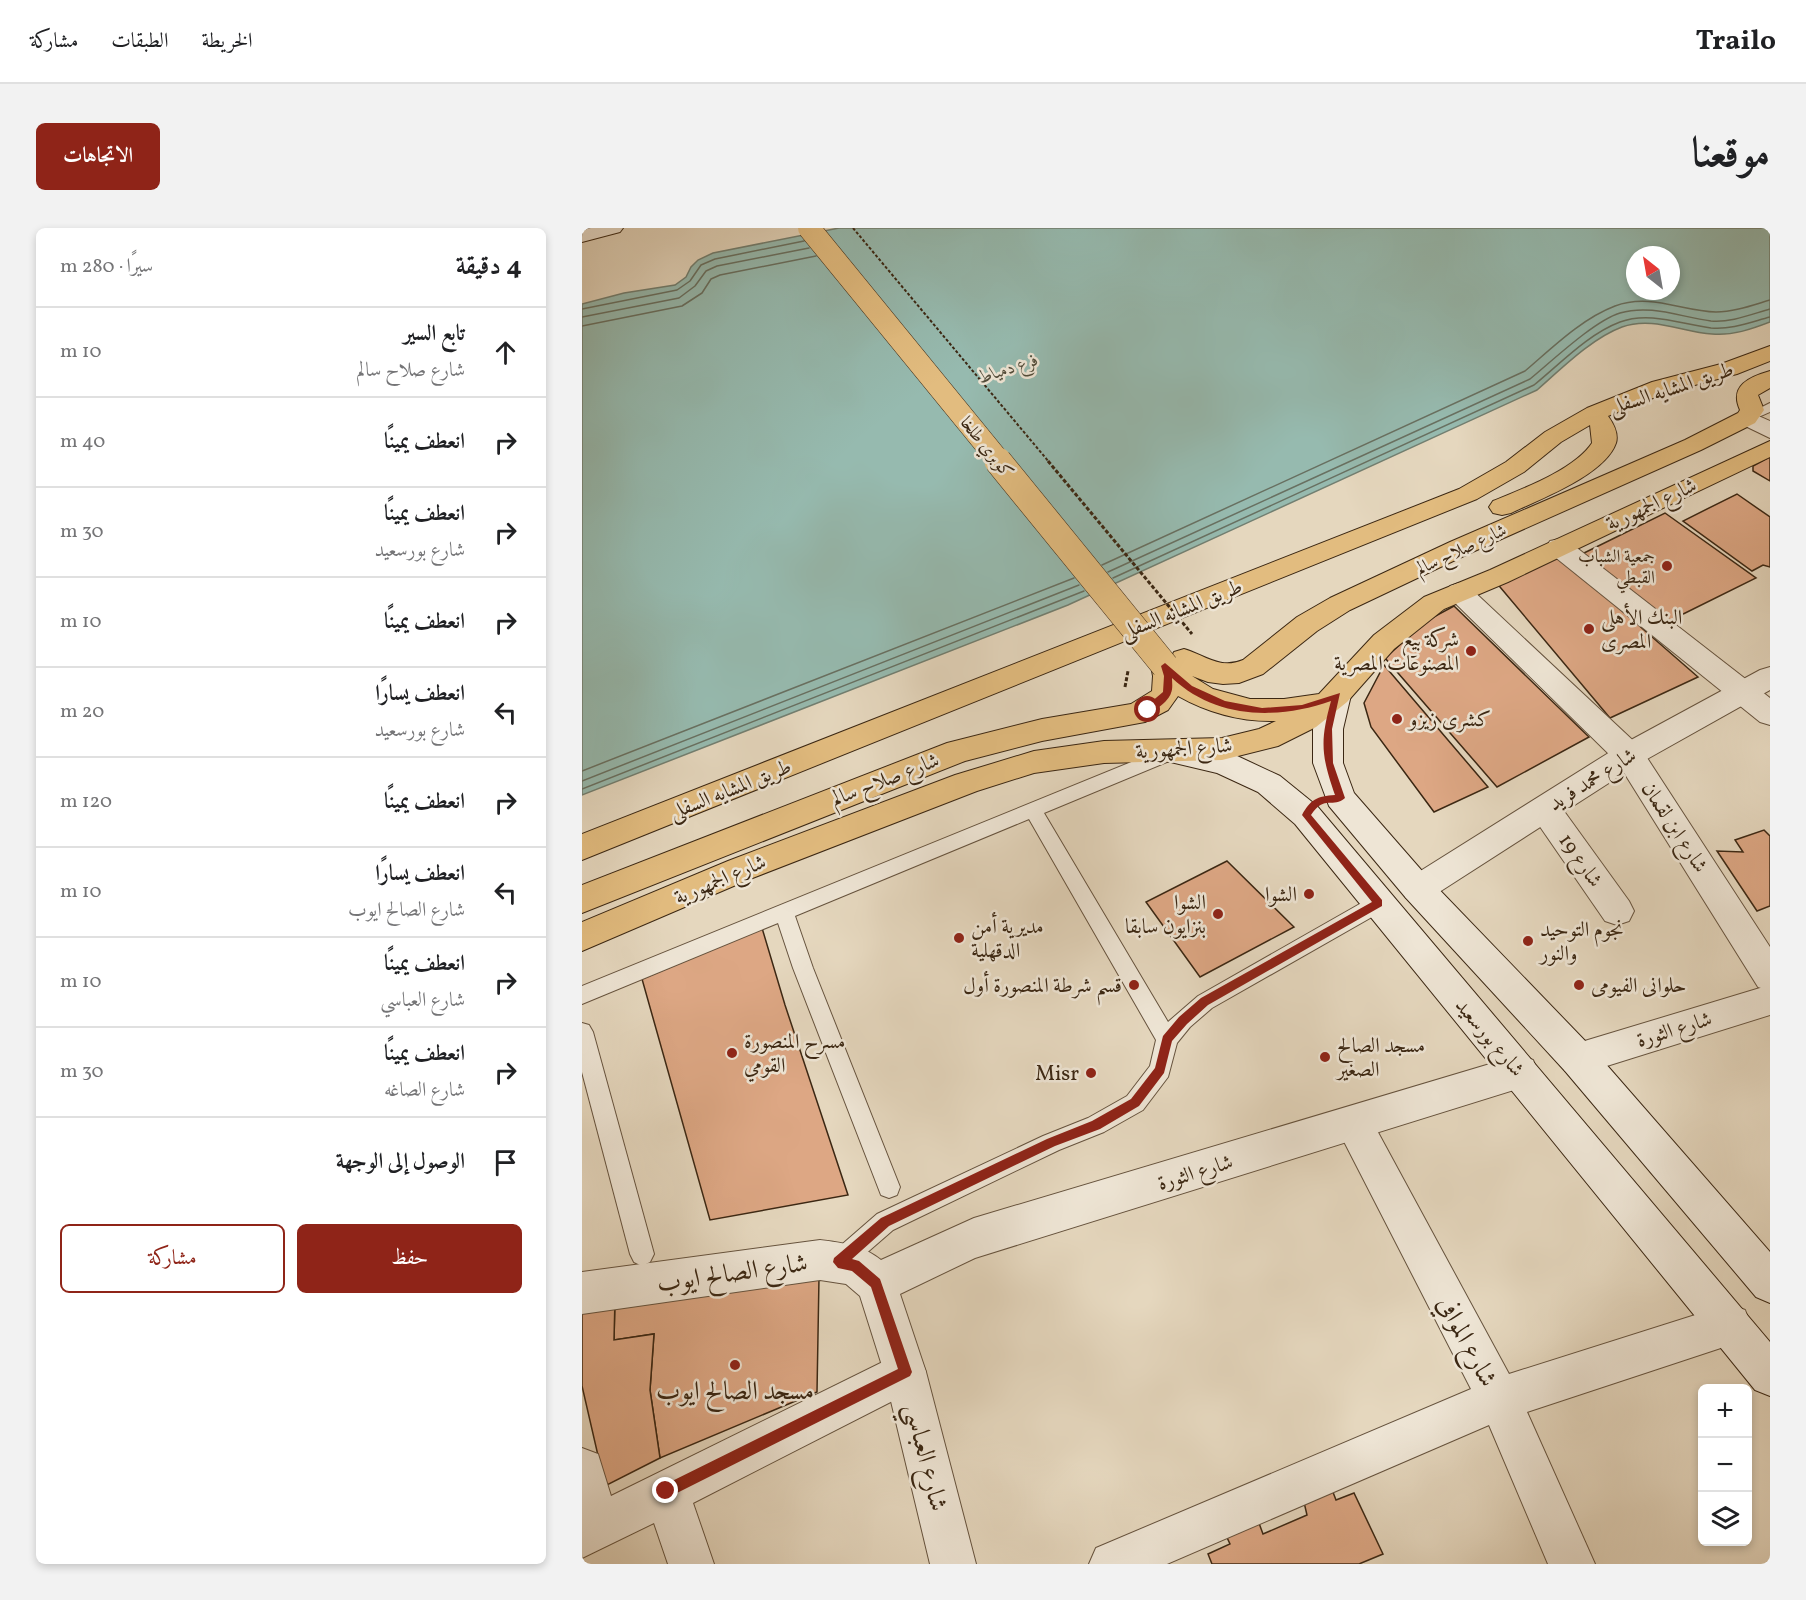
<!DOCTYPE html>
<html lang="ar">
<meta charset="utf-8">
<style>
body{margin:0;font-family:Vollkorn,Amiri,serif;background:#f2f2f2;color:#202124;direction:rtl}
.controls{position:absolute;right:18px;bottom:18px;display:grid;overflow:hidden;border-radius:9px;box-shadow:0 3px 9px #0003}
.controls button{width:54px;height:54px;display:grid;place-items:center;padding:0;border:0;border-bottom:2px solid #e0e0e0;background:#fff;color:#202124;font:30px sans-serif}
.compass{position:absolute;left:1044px;top:18px;width:54px;height:54px;border-radius:50%;background:#fff;box-shadow:0 3px 9px #0003;rotate:329deg}
.stop{position:absolute;width:18px;height:18px;margin:-14px;border:4px solid #8f2418;border-radius:50%;background:#fff}
.stop.end{background:#8f2418;border-color:#fff;box-shadow:0 2px 6px #0008}
.list{margin:0;padding:0;list-style:none}
h2{display:flex;justify-content:space-between;align-items:center;height:78px;margin:0;padding:0 24px;font-size:26px}
h2 small{font-size:20px;font-weight:400;color:#757577}
.list li{display:grid;grid-template-columns:39px 1fr auto;gap:18px;align-items:center;box-sizing:border-box;height:90px;padding:0 24px;border-top:2px solid #e0e0e0}
.list b{display:block;font-size:22px;white-space:nowrap}
.list p{margin:0;font-size:20px;white-space:nowrap;color:#757577}
.list em{font-size:20px;font-style:normal;color:#757577}
.actions{display:flex;gap:12px;padding:18px 24px}
.actions a{flex:1;padding:14px 0;border:2px solid #8f2418;border-radius:9px;text-align:center;font-size:21px;color:#8f2418}
.actions .main{background:#8f2418;color:#fff}
.icon{flex:none;width:33px;height:33px;fill:none;stroke:currentColor;stroke-width:2;stroke-linecap:round;stroke-linejoin:round}
.map{position:relative;flex:none;width:1188px;height:1336px;overflow:hidden;direction:ltr;border-radius:9px}
header{display:flex;align-items:center;gap:36px;box-sizing:border-box;height:84px;padding:0 30px;background:#fff;border-bottom:2px solid #e0e0e0}
header strong{font-size:28px}
nav{display:flex;gap:33px;margin-inline-start:auto;font-size:21px}
.intro{display:flex;align-items:center;justify-content:space-between;box-sizing:border-box;height:144px;padding:0 36px}
h1{margin:0;font-size:42px}
.button{padding:15px 27px;border-radius:9px;background:#8f2418;color:#fff;font-size:21px;font-weight:700}
main{display:flex;gap:36px;padding:0 36px}
aside{flex:1;background:#fff;border-radius:9px;box-shadow:0 3px 9px #0003}
.map>svg:first-child{display:block}
.water{fill:#96baaf;stroke:#727f71;stroke-width:1.5;fill-rule:evenodd}
.lines{fill:none;stroke-linecap:round;stroke-linejoin:round}
.shore{stroke:#687061;stroke-width:1.5}
.building{fill:#dda784;stroke:#3b2713;stroke-width:1.5}
.service-casing{stroke:#66533e;stroke-width:2}
.minor-casing{stroke:#66533e;stroke-width:2}
.tertiary-casing{stroke:#66533e;stroke-width:2}
.secondary-casing{stroke:#3b2713;stroke-width:2}
.primary-casing{stroke:#3b2713;stroke-width:2}
.path{stroke:#3b2713;stroke-width:3;stroke-dasharray:4 2;stroke-linecap:butt}
.service{fill:#eee5d5;fill-rule:evenodd}
.minor{fill:#eee5d5;fill-rule:evenodd}
.tertiary{fill:#eee5d5;fill-rule:evenodd}
.secondary{fill:#eee5d5;fill-rule:evenodd}
.primary{fill:#e2bc7f;fill-rule:evenodd}
.primary-bridge-far1-casing{stroke:#3b2713;stroke-width:23;stroke-linecap:butt}
.primary-bridge-casing{stroke:#3b2713;stroke-width:28;stroke-linecap:butt}
.path-bridge-far1{stroke:#3b2713;stroke-width:2;stroke-dasharray:3 2;stroke-linecap:butt}
.path-bridge{stroke:#3b2713;stroke-width:3;stroke-dasharray:4 2;stroke-linecap:butt}
.primary-bridge-far1{stroke:#e2bc7f;stroke-width:22}
.primary-bridge{stroke:#e2bc7f;stroke-width:27}
.route{fill:#8f2418}
.poi-dot{fill:#8f2418;stroke:#eee5d5;stroke-width:2}
.labels{text-anchor:middle;stroke-width:5;stroke-linejoin:round;paint-order:stroke}
.far-water-label{font-size:18px;font-style:italic;fill:#524c3a;stroke:#eee5d5}
.far-street-label{font-size:18px;fill:#3b2713;stroke:#eee5d5}
.far-poi-label{font-size:18px;fill:#3b2713;stroke:#eee5d5;text-anchor:end}
.street-label{font-size:21px;fill:#3b2713;stroke:#eee5d5}
.poi-label{font-size:21px;fill:#3b2713;stroke:#eee5d5;text-anchor:start}
.near-street-label{font-size:26px;fill:#3b2713;stroke:#eee5d5}
.near-poi-label{font-size:26px;fill:#3b2713;stroke:#eee5d5}
</style>
<header>
<strong>Trailo</strong>
<nav><a>الخريطة</a><a>الطبقات</a><a>مشاركة</a></nav>
</header>
<div class="intro"><h1>موقعنا</h1><a class="button">الاتجاهات</a></div>
<main>
<div class="map">
<svg width="1188" height="1336" viewBox="0 0 1188 1336">
<rect width="100%" height="100%" fill="#e5d7be"/>
<filter id="stains"><feTurbulence type="fractalNoise" baseFrequency=".00333" numOctaves="4"/><feColorMatrix values="0 0 0 0 .2 0 0 0 0 .09 0 0 0 0 .02 0 0 0 .5 -.17"/></filter>
<radialGradient id="worn" r=".72"><stop offset=".6" stop-color="#630" stop-opacity="0"/><stop offset="1" stop-color="#630" stop-opacity=".3"/></radialGradient>
<path class="water" d="M257,0H1188V94C1170,101 1150,108 1130,106C1100,104 1070,88 1040,99C1010,110 979,141 955,162L486,377L0,567V76L42,65L93,57L104,49L109,39L116,32L131,25ZM1053,27H1089V63H1053Z"/>
<g class="lines">
<g class="shore">
<path d="M0,81L95,62L108,53L119,37L133,31L222,13"/>
<path d="M0,89L97,70L113,58L124,43L135,38L227,20"/>
<path d="M0,98L100,78L120,65L129,51L138,47L234,28"/>
<path d="M520,337L943,143C970,120 999,91 1033,78C1068,65 1100,83 1134,84C1152,84 1171,77 1188,72"/>
<path d="M526,344L948,151C970,133 1012,93 1038,85C1069,76 1098,89 1129,93C1148,95 1170,86 1188,81"/>
<path d="M531,350L952,157C978,136 1006,106 1038,94C1067,83 1099,96 1129,100C1149,102 1169,94 1188,89"/>
<path d="M0,543L492,350"/>
<path d="M0,553L497,357"/>
<path d="M0,561L502,363"/>
</g>
</g>
<g class="building">
<path d="M1188,229V253L1171,243V238Z"/>
<path d="M1155,266L1188,289V339L1181,337L1170,343L1101,293Z"/>
<path d="M1083,285L1174,350L1083,395L998,327Z"/>
<path d="M976,327L1116,449L1028,490L913,353Z"/>
<path d="M872,378L1007,509L915,559L803,430L846,392Z"/>
<path d="M802,437L906,559L852,584L789,499L782,475Z"/>
<path d="M1182,602L1188,608V678L1175,683L1135,623L1161,624L1153,612Z"/>
<path d="M645,633L712,699L618,749L564,674Z"/>
<path d="M180,700L203,777L266,967L128,992L60,751Z"/>
<path d="M237,1050L235,1164L78,1230L68,1162L72,1106L32,1112L33,1071Z"/>
<path d="M33,1071L32,1112L72,1106L68,1162L78,1230L23,1258L0,1158V1077Z"/>
<path d="M749,1259L754,1272L772,1265L801,1326L777,1336H630L626,1326L648,1316L641,1301L674,1287L681,1306L725,1287L721,1270Z"/>
</g>
<g class="lines">
<g class="service-casing">
<g id="service">
<path d="M1188,175V184L1165,194L1158,190Z"/>
<path d="M591,517L597,519L600,524L597,529L462,585L586,794L616,768L790,669L797,667L804,669L807,675L804,681L630,780L608,799L595,815L586,849L561,882L522,904L477,922L311,1002L265,1042L257,1046L249,1042L245,1034L249,1026L295,986L461,908L506,890L545,868L568,838L574,812L447,591L213,688L231,740L318,959L315,967L307,970L299,967L211,740L196,695L0,776V758Z"/>
<path d="M0,795L7,797L11,804L72,1026L68,1034L60,1038L52,1034L48,1026L0,844Z"/>
</g>
</g>
<g class="minor-casing">
<g id="minor">
<path d="M1165,183L1188,193V210L1157,195L1153,190L1157,185Z"/>
<path d="M977,311L986,313L1188,470V497L1178,494L968,325L964,319L968,313Z"/>
<path d="M877,355L886,358L1058,519L1188,719V763L1176,759L1036,535L868,370L864,364L868,358Z"/>
<path d="M963,569L974,572L1047,673L1052,683L1047,693L1035,697L1023,693L952,590L947,581L952,572Z"/>
<path d="M772,878L785,884L927,1146L1148,1076L1163,1082L1169,1097L1163,1112L945,1184L1013,1336H966L907,1197L585,1336H507L514,1320L889,1161L753,896L759,884Z"/>
<path d="M323,1123L338,1129L344,1144L338,1159L111,1275L132,1336H86L72,1295L0,1330V1220L16,1226L29,1268Z"/>
</g>
</g>
<g class="tertiary-casing">
<g id="tertiary">
<path d="M1188,439V462L1058,535L848,670L836,674L824,670L820,661L824,652L1036,519L1178,442Z"/>
<path d="M1188,757V787L996,847L983,843L978,831L983,819L996,815Z"/>
<path d="M938,827L951,832L956,844L951,856L393,1030L318,1066L344,1144L394,1336H348L302,1144L278,1068L264,1056L238,1052L0,1086V1044L238,1012C262,1015 280,1017 299,1032L392,990Z"/>
</g>
</g>
<g class="secondary-casing">
<g id="secondary">
<path d="M8,0H41L38,4L0,14V2Z"/>
<path d="M755,457L765,460L769,467L761,501V535L772,565L848,652L1009,819L1188,1024V1075L1174,1069L983,843L824,670L747,578L731,535V501L745,460Z"/>
<path d="M591,513L653,527L698,548L735,578L1188,1114V1168L1173,1162L713,596L676,564L635,545L580,532L576,524L580,516Z"/>
</g>
</g>
<g class="primary-casing">
<g id="primary">
<path d="M1188,118V133L1155,146L1086,164L1026,188C1031,195 1037,205 1034,215C1023,247 958,271 929,285L920,287L911,285L907,279L911,273C940,261 992,242 1010,215L1008,197L979,214L942,244L895,271L0,632V606L877,261L924,234L963,204L1005,180L1070,154L1139,136Z"/>
<path d="M1188,143V160L1176,167L1182,182L1173,195L1119,222L886,326L768,382L735,403L681,446L657,455L641,456L626,454L610,448L631,461L668,471H702L737,466L792,407L842,369L908,342L1188,213V229L926,354L862,381L812,421L765,474L734,499L696,518L640,532L522,535L452,545L395,563L168,651L0,723V694L146,633L373,547L452,523L522,513L640,510L677,501L694,493C660,494 626,485 596,468L586,482L563,494L460,513L383,533L0,685V657L365,515L460,491L549,476L570,463L571,448L569,438L573,431L583,428L589,430L592,424L602,421C623,427 638,442 661,432L715,389L748,370L868,314L1103,212L1156,185L1158,182C1147,158 1167,149 1188,143Z"/>
</g>
</g>
<path class="path" d="M543,459L546,443"/>
<use href="#service" class="service"/>
<use href="#minor" class="minor"/>
<use href="#tertiary" class="tertiary"/>
<use href="#secondary" class="secondary"/>
<use href="#primary" class="primary"/>
<g class="primary-bridge-far1-casing">
<path id="primary-bridge-far1" d="M227,0L418,234"/>
</g>
<g class="primary-bridge-casing">
<path id="primary-bridge" d="M416,233L583,438"/>
</g>
<path class="path-bridge-far1" d="M271,0L467,234"/>
<path class="path-bridge" d="M466,233L610,406"/>
<use href="#primary-bridge-far1" class="primary-bridge-far1"/>
<use href="#primary-bridge" class="primary-bridge"/>
</g>
<path class="route" d="M583,435L610,458L643,473L680,480L720,477L758,465L750,501L751,535L763,570C751,581 743,566 729,587L800,672V678L626,777L605,796L590,813L582,845L557,878L518,901L473,918L307,998L270,1031L277,1033L298,1051L330,1144L328,1148L89,1268L84,1270L80,1268L78,1263L80,1258L316,1141L289,1059L270,1043L256,1040L251,1034L252,1030L299,990L465,911L510,893L549,871L573,840L581,808L597,789L619,770L790,674L720,587C728,572 735,568 753,567C739,527 738,513 749,473C695,492 634,491 590,450C590,454 591,461 589,465C586,474 572,485 562,484V480L581,464L582,448L579,438Z"/>
<g class="poi-dot">
<circle cx="1085" cy="338" r="6"/>
<circle cx="1007" cy="401" r="6"/>
<circle cx="889" cy="423" r="6"/>
<circle cx="815" cy="491" r="6"/>
<circle cx="727" cy="666" r="6"/>
<circle cx="636" cy="686" r="6"/>
<circle cx="377" cy="710" r="6"/>
<circle cx="946" cy="713" r="6"/>
<circle cx="552" cy="757" r="6"/>
<circle cx="997" cy="757" r="6"/>
<circle cx="150" cy="825" r="6"/>
<circle cx="743" cy="829" r="6"/>
<circle cx="509" cy="845" r="6"/>
<circle cx="153" cy="1137" r="6"/>
</g>
<g class="labels">
<g class="far-water-label">
<text transform="translate(426 140) rotate(-18)" y="6">فرع دمياط</text>
</g>
<g class="far-street-label">
<text transform="translate(405 219) rotate(51)" y="6">كوبري طلخا</text>
<text transform="translate(879 321) rotate(-25)" y="6">شارع صلاح سالم</text>
</g>
<g class="far-poi-label">
<text x="1073" y="334">جمعية الشباب<tspan x="1073" dy="21">القبطي</tspan></text>
</g>
<g class="street-label">
<text transform="translate(1089 160) rotate(-18)" y="7">طريق المشايه السفلى</text>
<text transform="translate(1069 276) rotate(-25)" y="7">شارع الجمهورية</text>
<text transform="translate(599 381) rotate(-22)" y="7">طريق المشايه السفلى</text>
<text transform="translate(602 520) rotate(-4)" y="7">شارع الجمهورية</text>
<text transform="translate(303 551) rotate(-21)" y="7">شارع صلاح سالم</text>
<text transform="translate(1010 551) rotate(-32)" y="7">شارع محمد فريد</text>
<text transform="translate(148 561) rotate(-22)" y="7">طريق المشايه السفلى</text>
<text transform="translate(1093 599) rotate(57)" y="7">شارع ابن لقمان</text>
<text transform="translate(999 632) rotate(55)" y="7">شارع 19</text>
<text transform="translate(138 651) rotate(-23)" y="7">شارع الجمهورية</text>
<text transform="translate(1092 801) rotate(-17)" y="7">شارع الثورة</text>
<text transform="translate(908 809) rotate(50)" y="7">شارع بورسعيد</text>
<text transform="translate(613 944) rotate(-17)" y="7">شارع الثورة</text>
</g>
<g class="poi-label">
<text x="1019" y="396">البنك الأهلى<tspan x="1019" dy="24">المصرى</tspan></text>
<text x="877" y="418" text-anchor="end">شركة بيع<tspan x="877" dy="24">المصنوعات المصرية</tspan></text>
<text x="827" y="498">كشرى زيزو</text>
<text x="715" y="673" text-anchor="end">الشوا</text>
<text x="624" y="681" text-anchor="end">الشوا<tspan x="624" dy="24">بنزايون سابقا</tspan></text>
<text x="389" y="705">مديرية أمن<tspan x="389" dy="24">الدقهلية</tspan></text>
<text x="958" y="708">نجوم التوحيد<tspan x="958" dy="24">والنور</tspan></text>
<text x="540" y="764" text-anchor="end">قسم شرطة المنصورة أول</text>
<text x="1009" y="764">حلوانى الفيومى</text>
<text x="162" y="820">مسرح المنصورة<tspan x="162" dy="24">القومي</tspan></text>
<text x="755" y="824">مسجد الصالح<tspan x="755" dy="24">الصغير</tspan></text>
<text x="497" y="852" text-anchor="end">Misr</text>
</g>
<g class="near-street-label">
<text transform="translate(150 1044) rotate(-8)" y="9">شارع الصالح ايوب</text>
<text transform="translate(886 1113) rotate(62)" y="9">شارع الموافي</text>
<text transform="translate(345 1229) rotate(76)" y="9">شارع العباسي</text>
</g>
<g class="near-poi-label">
<text x="153" y="1171">مسجد الصالح ايوب</text>
</g>
</g>
<rect width="100%" height="100%" filter="url(#stains)"/>
<rect width="100%" height="100%" fill="url(#worn)"/>
</svg>
<div class="controls">
<button>+</button>
<button>−</button>
<button><svg class="icon" aria-label="layers" viewBox="0 0 24 24"><path d="M12 4l9 5-9 5-9-5zM3 14l9 5 9-5"/></svg></button>
</div>
<svg class="compass" viewBox="-18 -18 36 36"><path d="M0-13l5 13h-10z" fill="#e53935"/><path d="M0 13l5-13h-10z" fill="#757577"/></svg>
<div class="stop" style="left:566px;top:482px"></div>
<div class="stop end" style="left:84px;top:1263px"></div>
</div>
<aside>
<h2>4 دقيقة<small>سيرًا · 280 m</small></h2>
<ul class="list">
<li><svg class="icon" aria-label="ahead" viewBox="0 0 24 24"><path d="M12 20V5M6 11l6-6 6 6"/></svg><div><b>تابع السير</b><p>شارع صلاح سالم</p></div><em>10 m</em></li>
<li><svg class="icon" aria-label="right" viewBox="0 0 24 24"><path d="M7 20v-9h11M14 6l5 5-5 5"/></svg><div><b>انعطف يمينًا</b></div><em>40 m</em></li>
<li><svg class="icon" aria-label="right" viewBox="0 0 24 24"><path d="M7 20v-9h11M14 6l5 5-5 5"/></svg><div><b>انعطف يمينًا</b><p>شارع بورسعيد</p></div><em>30 m</em></li>
<li><svg class="icon" aria-label="right" viewBox="0 0 24 24"><path d="M7 20v-9h11M14 6l5 5-5 5"/></svg><div><b>انعطف يمينًا</b></div><em>10 m</em></li>
<li><svg class="icon" aria-label="left" viewBox="0 0 24 24"><path d="M17 20v-9H6M10 6l-5 5 5 5"/></svg><div><b>انعطف يسارًا</b><p>شارع بورسعيد</p></div><em>20 m</em></li>
<li><svg class="icon" aria-label="right" viewBox="0 0 24 24"><path d="M7 20v-9h11M14 6l5 5-5 5"/></svg><div><b>انعطف يمينًا</b></div><em>120 m</em></li>
<li><svg class="icon" aria-label="left" viewBox="0 0 24 24"><path d="M17 20v-9H6M10 6l-5 5 5 5"/></svg><div><b>انعطف يسارًا</b><p>شارع الصالح ايوب</p></div><em>10 m</em></li>
<li><svg class="icon" aria-label="right" viewBox="0 0 24 24"><path d="M7 20v-9h11M14 6l5 5-5 5"/></svg><div><b>انعطف يمينًا</b><p>شارع العباسي</p></div><em>10 m</em></li>
<li><svg class="icon" aria-label="right" viewBox="0 0 24 24"><path d="M7 20v-9h11M14 6l5 5-5 5"/></svg><div><b>انعطف يمينًا</b><p>شارع الصاغه</p></div><em>30 m</em></li>
<li><svg class="icon" aria-label="arrive" viewBox="0 0 24 24"><path d="M6 21V4h12l-3 4 3 4H6"/></svg><div><b>الوصول إلى الوجهة</b></div></li>
</ul>
<div class="actions"><a class="main">حفظ</a><a>مشاركة</a></div>
</aside>
</main>
